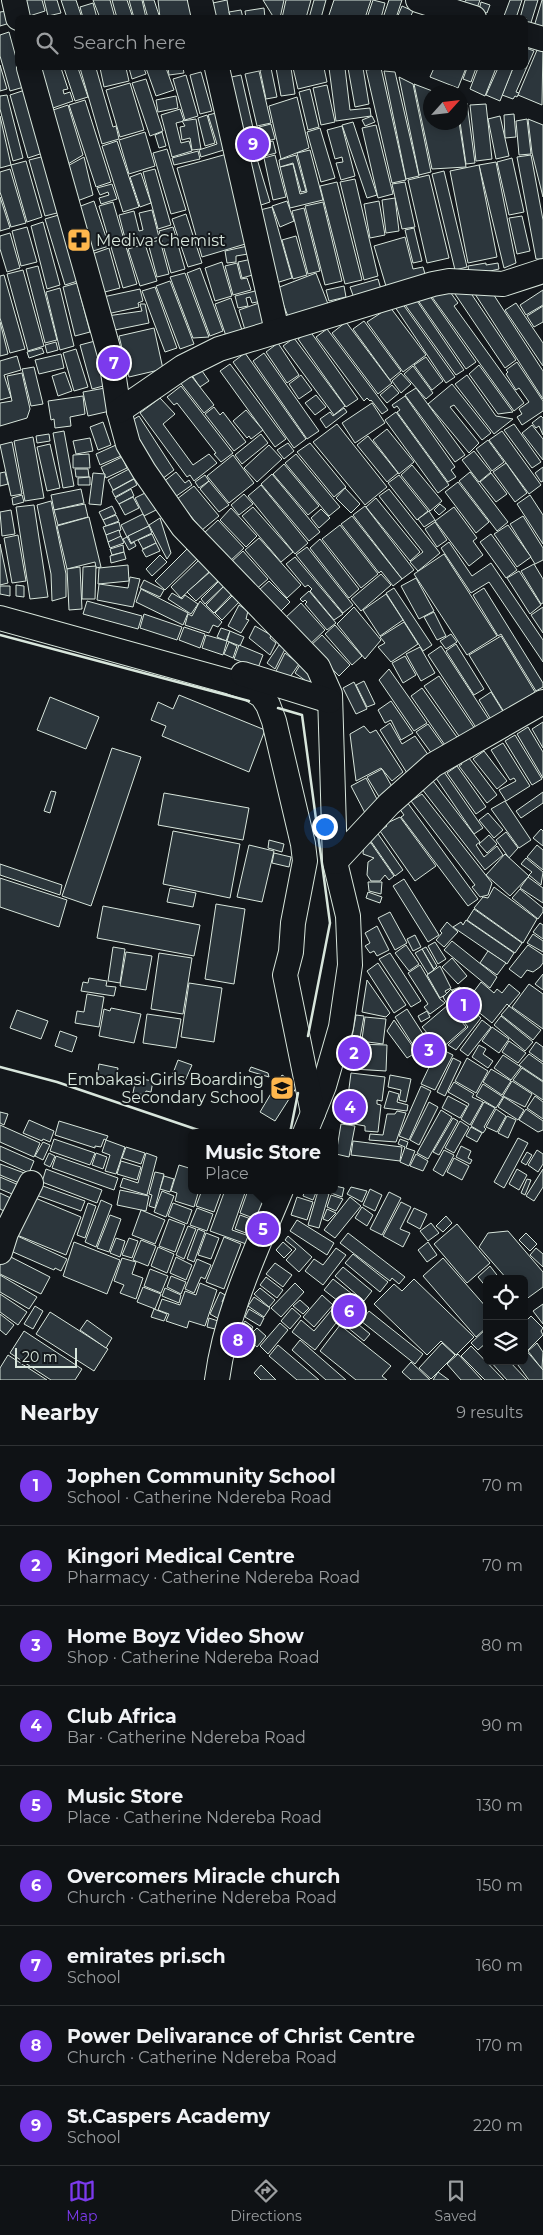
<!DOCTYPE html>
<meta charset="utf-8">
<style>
body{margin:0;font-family:Montserrat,sans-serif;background:#181b1e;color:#f1f3f6}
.controls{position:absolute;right:15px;bottom:15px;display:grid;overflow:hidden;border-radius:8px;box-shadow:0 2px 12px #0003}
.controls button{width:45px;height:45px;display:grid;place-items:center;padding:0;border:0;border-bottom:1px solid #2f3234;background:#0f1215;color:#f1f3f6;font:25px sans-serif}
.compass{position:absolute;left:423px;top:85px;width:45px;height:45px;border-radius:50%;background:#0f1215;box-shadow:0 2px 12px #0003;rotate:63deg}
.scale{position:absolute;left:15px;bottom:12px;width:62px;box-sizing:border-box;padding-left:5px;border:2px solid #d8e6dc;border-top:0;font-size:14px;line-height:18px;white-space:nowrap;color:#d8e6dc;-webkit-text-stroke:4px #14181c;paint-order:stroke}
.you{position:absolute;left:324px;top:826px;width:18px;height:18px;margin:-12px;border:4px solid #fff;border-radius:50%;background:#1a73e8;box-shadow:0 0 0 8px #1a73e833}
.badge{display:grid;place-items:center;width:32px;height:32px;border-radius:50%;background:#7c3aed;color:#fff;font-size:16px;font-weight:700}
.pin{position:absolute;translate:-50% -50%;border:2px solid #fff;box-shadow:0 1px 5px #0006}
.popup{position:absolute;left:188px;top:1129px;width:150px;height:65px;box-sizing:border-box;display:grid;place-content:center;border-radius:8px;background:#0f1215;filter:drop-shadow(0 1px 4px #0005);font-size:16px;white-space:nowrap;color:#9b9ea0}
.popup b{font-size:19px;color:#f1f3f6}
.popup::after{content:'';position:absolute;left:50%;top:100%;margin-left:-10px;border:10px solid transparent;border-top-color:#0f1215}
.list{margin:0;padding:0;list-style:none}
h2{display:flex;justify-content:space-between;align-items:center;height:65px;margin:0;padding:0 20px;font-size:21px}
h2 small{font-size:16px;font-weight:400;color:#9b9ea0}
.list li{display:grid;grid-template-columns:32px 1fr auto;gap:15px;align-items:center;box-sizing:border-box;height:80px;padding:0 20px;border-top:1px solid #2f3234}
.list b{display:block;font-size:19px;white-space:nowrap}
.list p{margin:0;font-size:16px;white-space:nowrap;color:#9b9ea0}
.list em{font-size:16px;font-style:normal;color:#9b9ea0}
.icon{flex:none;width:28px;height:28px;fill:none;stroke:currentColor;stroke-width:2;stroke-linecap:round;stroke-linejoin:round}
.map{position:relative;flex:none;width:543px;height:1380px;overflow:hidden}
.search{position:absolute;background:#0f1215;box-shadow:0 2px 12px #0003;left:15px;right:15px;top:15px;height:55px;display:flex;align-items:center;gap:12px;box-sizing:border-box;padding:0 18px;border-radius:8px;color:#9b9ea0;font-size:19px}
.sheet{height:785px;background:#0f1215}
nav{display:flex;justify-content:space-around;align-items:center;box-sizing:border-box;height:70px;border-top:1px solid #2f3234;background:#0f1215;font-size:14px;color:#9b9ea0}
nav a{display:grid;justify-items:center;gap:2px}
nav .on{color:#7c3aed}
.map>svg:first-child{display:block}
.building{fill:#2c363c;stroke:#d8e6dc}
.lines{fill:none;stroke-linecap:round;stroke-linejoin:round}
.minor-casing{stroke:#d8e6dc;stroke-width:26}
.minor{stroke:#14181c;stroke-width:24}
.wall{stroke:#d8e6dc;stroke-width:2.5}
.labels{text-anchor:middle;stroke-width:4;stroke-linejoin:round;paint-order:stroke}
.poi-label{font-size:16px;fill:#d8e6dc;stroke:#14181c;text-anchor:start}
</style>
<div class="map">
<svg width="543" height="1380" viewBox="0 0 543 1380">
<rect width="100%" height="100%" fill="#14181c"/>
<g class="building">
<path d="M17,0H42L45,11L23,18Z"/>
<path d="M44,0H57L61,13L48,16Z"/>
<path d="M61,0H76L82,18H67Z"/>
<path d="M93,0H110L115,18H100Z"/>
<path d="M112,0H127L133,18H117Z"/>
<path d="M129,0H142L146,18H134Z"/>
<path d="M143,0H154L160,18H148Z"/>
<path d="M158,0H193L196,18H160Z"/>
<path d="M227,0L230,18H210L208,4Z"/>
<path d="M263,0H284L280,18H274Z"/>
<path d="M286,0H311L306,18H282Z"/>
<path d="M314,0H326L321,18H309Z"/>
<path d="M334,0H371L365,18H328Z"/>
<path d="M373,0L385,3L381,18H367Z"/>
<path d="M389,0H402L396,18H383Z"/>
<path d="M466,0H480L477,8L464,3Z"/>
<path d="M510,0H522L516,18L504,16Z"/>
<path d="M525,0H538L529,29L526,28V18H520Z"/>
<path d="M542,0H543V32L533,30Z"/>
<path d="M481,2L490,5L487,13L479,10Z"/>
<path d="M93,3L97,18H83L80,7Z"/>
<path d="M402,6L413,11L410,18H397Z"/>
<path d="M264,8L265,18H246L245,11Z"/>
<path d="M241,10L243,18H231L229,12Z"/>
<path d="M7,11L10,23L0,26V12Z"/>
<path d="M9,32L24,87L10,91L0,56V35Z"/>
<path d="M540,43L543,45L542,105L518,95Z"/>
<path d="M526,48L534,51L516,92L519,93L517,97L515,96L513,99L502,95L513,68H526Z"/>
<path d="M0,65L7,89L0,91Z"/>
<path d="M40,68H61L68,89L63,90L64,94L70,92L73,101L53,108Z"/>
<path d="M64,68H78L88,97L75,101Z"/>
<path d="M80,68H96L113,127L116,126L119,139L102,144Z"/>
<path d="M100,68H126L129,81L104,87Z"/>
<path d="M129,68H144L146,74L132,79Z"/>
<path d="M146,68H166L174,90L156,96Z"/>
<path d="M168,68H183L184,73L169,75Z"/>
<path d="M271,68L277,97L266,99L260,70Z"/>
<path d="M276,68H291L295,94L281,96Z"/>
<path d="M293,68H324L327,82L298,89Z"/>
<path d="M329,68H345L350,110L370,108L371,116L336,121Z"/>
<path d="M348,68H363L369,104L355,107Z"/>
<path d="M381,68L406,180L392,183L366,70Z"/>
<path d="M434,68H466L458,88L430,77Z"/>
<path d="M467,68H476L471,82L463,79Z"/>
<path d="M478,68H496L485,96L470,89Z"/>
<path d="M498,68H513L500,101L486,95Z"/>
<path d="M259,71L271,123L257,126L245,74Z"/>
<path d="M384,71L395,72L419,176L406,179Z"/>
<path d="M201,72L212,111L200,114L190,75Z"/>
<path d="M186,75L198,116L185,120L173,79Z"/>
<path d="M241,75L256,141L241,144L222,79Z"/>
<path d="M399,77L413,84L431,172L419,175Z"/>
<path d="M146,79L163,131L150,136L132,83Z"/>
<path d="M130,83L144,130L120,137L106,90Z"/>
<path d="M414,84L435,92H430V122H459L466,167L432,169Z"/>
<path d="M327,85L335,122L321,125L313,88Z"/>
<path d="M310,89L319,127L308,130L299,92Z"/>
<path d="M25,90L43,153L28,158L10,95Z"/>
<path d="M7,95L23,158L13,161L0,109V96Z"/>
<path d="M176,96L178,108L158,112L156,100Z"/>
<path d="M297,97L309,148L281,159L269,106Z"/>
<path d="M85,100L111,182L96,187L69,105Z"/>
<path d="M460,103H467L475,163L466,164L460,122Z"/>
<path d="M486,104L492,159L476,161L470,105Z"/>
<path d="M68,105L83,155L68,164L53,110Z"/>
<path d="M180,109L184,121L176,123L181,143L189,141L192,151L172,157L161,115Z"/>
<path d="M216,113L227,149L201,157L199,150L217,144L208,115Z"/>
<path d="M514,114L516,137L505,138L504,115Z"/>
<path d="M207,115L215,143L205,146L198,118Z"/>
<path d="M0,116L11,165L0,168Z"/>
<path d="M372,116L375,122L365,126L362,120Z"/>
<path d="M500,116L509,156L496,159L488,119Z"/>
<path d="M196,119L201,149L192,150L190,138L182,140L180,127L185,126L182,121Z"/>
<path d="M527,119L531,154L519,155L516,121Z"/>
<path d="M528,119L543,125V197L532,153Z"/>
<path d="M353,122L377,195L367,198L342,125Z"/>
<path d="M271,124L275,139L262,142L259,127Z"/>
<path d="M376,125L393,194L378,198L362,128Z"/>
<path d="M342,126L355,176L341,180L336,163L343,162L342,157L335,159L327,130Z"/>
<path d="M320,128L335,178L321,182L307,132Z"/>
<path d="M145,132L155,166L129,174L119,140Z"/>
<path d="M162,132L166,146L159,148L155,135Z"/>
<path d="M117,141L139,207L123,212L102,146Z"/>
<path d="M273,141L276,153L261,157L258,145Z"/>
<path d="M167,149L186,210L171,214L153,153Z"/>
<path d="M310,150L323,200L290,208L280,167L293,164L300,194L307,192L297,153Z"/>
<path d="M198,151L200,159L174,165L172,158Z"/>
<path d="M255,152L270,202L255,207L240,156Z"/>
<path d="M227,154L252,242L202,257L177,168Z"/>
<path d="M275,155L286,197L273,200L264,158Z"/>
<path d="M296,155L306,191L301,192L293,163L280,167L279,160Z"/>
<path d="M531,155L543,220V259H536L517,157Z"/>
<path d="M45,156L61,212L45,216L29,160Z"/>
<path d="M84,157L93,195L72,203L62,169Z"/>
<path d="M512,158L524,212L509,215L497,162Z"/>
<path d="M26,161L42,217L27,222L11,165Z"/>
<path d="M496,162L516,263L504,268L479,165Z"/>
<path d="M479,165L497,257L468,263L450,171Z"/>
<path d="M10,169L26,223L11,227L0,192V172Z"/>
<path d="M155,169L171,225L158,229L143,172Z"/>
<path d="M444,171L467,267L455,270L432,174Z"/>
<path d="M141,173L151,203L140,207L130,177Z"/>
<path d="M429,175L449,258L427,263L408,180Z"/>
<path d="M355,179L378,276L364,280L340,182Z"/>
<path d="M337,182L362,280L345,284L320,186Z"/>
<path d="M405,182L415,227L402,229L392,184Z"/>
<path d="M112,184L117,199L101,204L99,198L109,195L108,192L100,195L97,188Z"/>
<path d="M0,197L10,228L0,231Z"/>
<path d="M395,198L399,231L386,233L382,200Z"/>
<path d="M94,201L109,246L90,252L78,207Z"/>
<path d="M287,201L294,221L280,227L272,206Z"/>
<path d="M379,201L385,235L370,238L364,204Z"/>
<path d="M113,202L137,284L123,288L99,206Z"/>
<path d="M323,202L342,281L325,285L305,206Z"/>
<path d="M272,207L292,278L276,283L256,211Z"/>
<path d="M304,208L320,271L308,274L292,211Z"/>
<path d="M152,210L159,237L127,246L119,215L134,211L139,231L143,230L139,213Z"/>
<path d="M62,214L81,280L65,285L45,219Z"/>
<path d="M186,214L202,263L188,267L172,219Z"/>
<path d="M522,216L530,251L517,254L509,218Z"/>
<path d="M43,222L60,285L47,289L31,226Z"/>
<path d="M27,227L37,262L21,266L12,231Z"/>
<path d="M173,227L185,269L171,273L159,231Z"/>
<path d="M414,228L422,261L413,263L405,230Z"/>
<path d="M10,233L20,268L7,272L0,249V236Z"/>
<path d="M296,236L307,275L293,279L282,240Z"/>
<path d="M405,237L413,269L423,267L427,281L388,293L374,246Z"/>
<path d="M160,240L169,274L157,277L148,243Z"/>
<path d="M145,244L157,281L140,286L128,249Z"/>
<path d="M252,245L254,253L236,256V262L227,263L225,251Z"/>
<path d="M109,248L120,288L101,293L92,254Z"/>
<path d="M252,259L256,274L242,278L238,262Z"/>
<path d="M222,262L232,296L215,301L205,268Z"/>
<path d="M237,263L241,279L247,278L251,290L233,295L225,266Z"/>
<path d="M486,263V265L498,263L499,269L486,272L470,280L468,266Z"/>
<path d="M38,266L57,340L45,343L26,269Z"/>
<path d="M200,268L223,331L210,336L187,273Z"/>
<path d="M23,270L44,346L28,351L7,274Z"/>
<path d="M185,273L209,337L193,338L170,277Z"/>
<path d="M316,273L328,304L289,319L277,288Z"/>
<path d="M4,275L25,349L10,353L0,318V276Z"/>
<path d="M378,279L383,296L354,298L350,287Z"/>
<path d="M170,281L194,344L180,349L156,286Z"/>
<path d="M77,283L90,332L75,336L63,287Z"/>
<path d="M344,286L346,297L329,301L326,290Z"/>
<path d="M466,286L516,360L505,368L455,294Z"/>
<path d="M488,286L543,371V399L475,294Z"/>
<path d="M155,287L177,348L165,352L142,291Z"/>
<path d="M60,288L74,346L60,350L46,292Z"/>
<path d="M140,289L143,301L138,303L139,307L107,314L103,297Z"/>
<path d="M425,289L476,362L466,369L415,296Z"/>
<path d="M448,289L458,303L454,306L524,403L514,411L432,297Z"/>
<path d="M259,290L262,301L252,303L250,297L246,298L248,306L238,308L235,296Z"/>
<path d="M543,290V305L526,315L520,305Z"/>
<path d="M413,295L464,370L456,375L403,302Z"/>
<path d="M231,298L242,330L226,336L215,304Z"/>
<path d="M262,302L269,323L245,330L239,310Z"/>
<path d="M402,303L455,377L446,383L395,307Z"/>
<path d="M516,303L543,343V366L505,310Z"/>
<path d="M140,304H145L149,323L110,331L107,316L142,311Z"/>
<path d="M543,306V322L534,327L527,316Z"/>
<path d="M390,307L426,355L403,372L367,322Z"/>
<path d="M364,321L401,371L390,380L353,329Z"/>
<path d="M0,322L8,354L0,356Z"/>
<path d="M346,322L392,383L378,394L332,333Z"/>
<path d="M154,328L163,369L129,377L119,336Z"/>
<path d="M327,329L388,410L382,414L371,400L370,401L367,398L364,401L316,337Z"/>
<path d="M310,331L358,399L346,407L298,339Z"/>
<path d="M294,338L345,406L334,415L283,346Z"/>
<path d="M95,341L107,385L92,389L80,345Z"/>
<path d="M56,342L58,350L47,353L45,345Z"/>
<path d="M278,343L299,375L287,383L266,352Z"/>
<path d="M42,348L44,353L29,358L27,352Z"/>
<path d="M76,349L88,387L74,391L63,353Z"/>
<path d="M245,353L306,439L294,448L233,362Z"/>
<path d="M264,353L319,431L307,439L253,361Z"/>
<path d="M61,354L64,368L39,374L35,360Z"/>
<path d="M17,356L21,370L4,375L11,397L0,400V361Z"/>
<path d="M426,357L443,381L432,390L414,365Z"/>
<path d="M517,362L543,401V411L522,425L517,417L522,414L519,409L529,402L519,388L516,390L506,374L508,372L506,370Z"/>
<path d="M230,364L286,439L275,447L220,371Z"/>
<path d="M479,365L513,412L498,414L469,374Z"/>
<path d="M413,366L433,393L426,399L404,374Z"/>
<path d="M34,367L43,404L31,406L22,369Z"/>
<path d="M200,368L209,381L200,387L191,374Z"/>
<path d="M65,372L72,391L58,396L52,376Z"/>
<path d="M22,373L30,409L27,418L0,426V403L12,401L7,376Z"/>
<path d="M189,373L214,405L204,413L179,381Z"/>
<path d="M401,373L411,384L401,393L392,381Z"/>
<path d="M301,375L312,390L299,399L289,384Z"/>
<path d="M467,375L496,416L513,419L494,434L455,384Z"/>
<path d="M452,384L491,433L482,440L454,405L450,407L479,443L469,453L428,404Z"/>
<path d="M392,385L399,393L387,403L380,395Z"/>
<path d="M181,386L233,453L221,462L214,454L216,453L177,403L174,405L167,397Z"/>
<path d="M105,388L110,411L88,416L83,392Z"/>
<path d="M416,388L465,455L455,462L405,395Z"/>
<path d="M316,395L326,407L315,415L305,403Z"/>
<path d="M83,396L85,414L70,417L71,426L55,428L54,419L51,420L48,401Z"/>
<path d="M405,396L455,467L451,470L456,477L448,482L397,412L400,410L397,406L394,408L392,405Z"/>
<path d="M160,398L175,414L163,424L193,465L209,454L217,463L194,481L190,475L187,477L140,413Z"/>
<path d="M372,403L385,423L355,443L342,423Z"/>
<path d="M214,407L220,415L223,412L246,442L234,451L205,414Z"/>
<path d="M344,408L347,412L326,428L320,419L330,412L333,416Z"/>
<path d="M246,410L263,430L251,439L249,436L247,438L233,421Z"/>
<path d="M396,412L449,485L438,493L385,420Z"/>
<path d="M139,416L174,470L162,479L126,424Z"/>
<path d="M541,416L543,418V435L539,426L536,428L532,423Z"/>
<path d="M103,422L111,445L98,450L90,427Z"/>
<path d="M337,424L387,487L365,505L313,442Z"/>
<path d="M514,424L541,462L532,468L504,430Z"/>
<path d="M532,425L543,439V460L522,433Z"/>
<path d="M387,429L414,462L399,474L373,440Z"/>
<path d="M64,431L74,486L63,488L53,433Z"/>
<path d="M502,431L541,485L529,494L489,440Z"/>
<path d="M49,434L50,441L37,443L36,436Z"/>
<path d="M261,434L268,443L242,464L235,455Z"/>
<path d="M368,436L398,473L387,482L357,445Z"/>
<path d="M33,437L44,498L25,501L14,441Z"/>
<path d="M90,438L93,451L76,454L73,441Z"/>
<path d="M488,440L504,462L492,471L476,449Z"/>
<path d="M12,442L22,494L11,496L0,445Z"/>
<path d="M288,443L294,451L284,459L277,450Z"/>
<path d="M310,443L346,487L334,497L297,452Z"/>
<path d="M50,444L60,488L47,491L37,447Z"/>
<path d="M116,445L121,456L100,465L96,454Z"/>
<path d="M269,445L282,459L257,482L244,468Z"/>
<path d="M474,451L491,472L479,482L462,460Z"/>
<path d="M89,454L90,468H73V455Z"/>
<path d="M296,454L340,507L329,516L285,463Z"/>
<path d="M233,455L254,483L229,503L207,476Z"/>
<path d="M122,457L127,468L106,478L101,467Z"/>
<path d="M506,463L527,493L515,502L493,472Z"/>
<path d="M284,464L319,506L308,515L273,474Z"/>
<path d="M412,465L442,501L430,511L401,475Z"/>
<path d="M543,467V481L541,482L535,473Z"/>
<path d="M75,469H88L89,477H76Z"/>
<path d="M129,469L135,478L113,490L108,480Z"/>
<path d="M5,472L8,484L0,486V473Z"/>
<path d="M176,472L185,483L189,480L192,485L175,497L163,482Z"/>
<path d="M470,472L508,522L497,531L459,481Z"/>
<path d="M93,473L105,474L101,505L89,504Z"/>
<path d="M491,473L507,494L496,502L480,482Z"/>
<path d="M272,474L320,532L309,541L261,484Z"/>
<path d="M205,475L209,481L199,488L195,482Z"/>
<path d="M399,475L428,511L417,520L388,483Z"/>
<path d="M90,477V485H78V478Z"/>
<path d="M134,479L137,485L115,497L112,491Z"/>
<path d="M209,481L229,505L219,512L200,489Z"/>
<path d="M458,482L489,522L476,533L445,492Z"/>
<path d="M261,485L308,543L295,554L248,496Z"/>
<path d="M194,486L219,516L202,530L177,499Z"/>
<path d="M345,488L360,504L351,513L336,498Z"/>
<path d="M81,489L84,503L54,510L51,495Z"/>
<path d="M131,489L134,496L119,504L115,498Z"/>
<path d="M389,489L440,553L418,571L410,562L423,552L379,496Z"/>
<path d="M147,492L156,510L144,516L135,498Z"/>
<path d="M244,494L253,504L239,515L231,505Z"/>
<path d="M22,495L24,502L13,505L12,498Z"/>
<path d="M530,495L543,515V544L517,504Z"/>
<path d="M133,497L139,508L125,515L119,504Z"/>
<path d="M376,498L420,552L410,561L366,507Z"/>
<path d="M51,501L66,574V597L52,601L51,574L37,505Z"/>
<path d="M85,504L88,517L58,525L54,510Z"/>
<path d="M440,504L446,509L439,515L434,510Z"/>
<path d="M34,505L48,597L30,599L16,507Z"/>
<path d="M112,506L116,514L103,520L99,512Z"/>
<path d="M365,506L414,570L402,579L353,515Z"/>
<path d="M253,507L293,552L281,562L242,516Z"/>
<path d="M454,507L477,538L473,541L483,555L469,566L435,521Z"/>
<path d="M231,508L257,536L246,547L220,520Z"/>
<path d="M321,509L330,518L319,528L311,518Z"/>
<path d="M11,510L15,534L2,536L0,512Z"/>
<path d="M429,511L435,520L424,527L418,519Z"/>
<path d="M143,514L149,526L127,537L121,525Z"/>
<path d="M116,515L119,521L106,526L103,520Z"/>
<path d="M352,516L402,579L393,586L381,571L379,573L341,524Z"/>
<path d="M523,516L543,548V560L535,564L510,524Z"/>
<path d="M89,517L101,567L96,568L95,562L67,569L57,526Z"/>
<path d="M160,518L171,553L167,559L149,525Z"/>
<path d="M218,520L244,548L229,562L203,534Z"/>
<path d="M119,522L121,530L106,535L103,527Z"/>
<path d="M435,522L447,540L437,547L425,529Z"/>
<path d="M340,525L378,574L361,588L322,539Z"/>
<path d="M508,525L531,557L517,567L494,534Z"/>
<path d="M149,526L152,533L131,543L128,536Z"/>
<path d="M119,530L121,537L108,542L106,535Z"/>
<path d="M152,534L156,543L143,549L138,540Z"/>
<path d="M491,534L517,570L506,578L480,542Z"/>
<path d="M18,535L26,581L12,583L4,538Z"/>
<path d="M121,536L124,543L110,548L108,542Z"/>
<path d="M127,537L131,544L134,542L136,546L129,550L123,539Z"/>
<path d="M259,538L301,585L287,598L245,550Z"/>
<path d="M320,539L359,589L349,598L310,548Z"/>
<path d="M449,542L472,576L491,563L543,640V662L489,582L471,593L441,548Z"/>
<path d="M156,543L160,551L146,557L142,550Z"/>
<path d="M0,544L8,583L0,585Z"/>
<path d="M123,545L124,552L112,555L110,549Z"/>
<path d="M307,547L353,605L343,613L296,555Z"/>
<path d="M188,548L198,558L165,590L155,581Z"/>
<path d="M243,551L268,579L254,591L230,563Z"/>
<path d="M124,552L126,559L111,563L110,556Z"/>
<path d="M444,554L497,636L467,655L414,574Z"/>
<path d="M160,555L167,562L152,576L146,569Z"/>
<path d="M295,557L343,614L334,620L310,591L312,589L308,585L305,587L286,564Z"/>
<path d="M200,559L210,571L181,598L171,587Z"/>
<path d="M534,564L543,579V603L541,604L521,571Z"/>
<path d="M128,565L129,581L98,584L99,568Z"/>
<path d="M96,566L95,599H82L83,567Z"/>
<path d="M80,567L82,609L69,610L67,569Z"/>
<path d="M211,571L219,580L196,601L187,592Z"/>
<path d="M519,571L541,605L530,614L507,578Z"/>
<path d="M381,574L391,585L361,611L351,599Z"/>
<path d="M130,577L140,579L133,607L97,600L99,584L128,588Z"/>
<path d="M416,578L434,611L419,619L401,586Z"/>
<path d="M144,580L164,590L160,597L140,588Z"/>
<path d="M219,581L224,586L205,604L201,599Z"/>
<path d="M269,581L290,602L280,612L259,590Z"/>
<path d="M16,585L24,586V597L16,596Z"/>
<path d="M0,586H10V596L0,594Z"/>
<path d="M224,586L232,594L214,613L206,605Z"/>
<path d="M394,588L432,645L423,651L386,593Z"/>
<path d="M484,588L543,683V687L536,691L501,634L498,636L473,595Z"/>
<path d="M141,589L188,613L183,625L136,602Z"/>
<path d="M309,591L336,623L327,630L305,604L307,602L305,600L303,602L300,599Z"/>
<path d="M172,593L182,599L185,595L198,604L191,614L168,599Z"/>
<path d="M386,594L403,620L380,636L363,610Z"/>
<path d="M232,596L239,602L222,620L215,613Z"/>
<path d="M87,601L142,616L138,629L83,614Z"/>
<path d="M200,601L222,622L218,627L213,625L209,633L185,625L188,614L192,616Z"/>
<path d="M301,603L325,630L308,646L284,619Z"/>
<path d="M239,605L248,611L246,619L249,620L241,633L228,626Z"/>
<path d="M354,607L381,640L365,659L337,624Z"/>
<path d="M543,607V633L531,615Z"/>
<path d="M434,612L446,636L437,640L424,617Z"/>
<path d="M144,614L182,627L177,640L140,628Z"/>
<path d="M404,622L418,644L391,662L378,647L385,643L380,637Z"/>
<path d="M335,625L362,656L352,665L325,634Z"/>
<path d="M255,626L271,635L270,638L276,643L270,655L249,638Z"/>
<path d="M184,627L205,634L200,648L179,640Z"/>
<path d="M221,628L230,631L226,641L217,637Z"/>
<path d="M230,631L244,637L240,646L227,641Z"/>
<path d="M451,634L457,642L446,649L440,641Z"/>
<path d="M206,635L227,641L223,655L202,648Z"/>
<path d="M322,635L350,665L339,676L310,646Z"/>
<path d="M501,636L535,692L504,712L469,655Z"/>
<path d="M229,642L237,646L233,658L224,654Z"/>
<path d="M456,644L484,689L474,695L446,651Z"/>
<path d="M239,645L263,655L258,668L234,659Z"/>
<path d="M279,645L285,649L275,669L267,663Z"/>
<path d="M441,646L490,721L477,729L428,655Z"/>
<path d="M420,647L435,673L421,681L406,654Z"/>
<path d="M285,653L299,664L290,677L275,673Z"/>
<path d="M405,656L416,675L403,683L392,663Z"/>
<path d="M300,665L316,681L313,686L295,673Z"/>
<path d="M389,669L427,723L414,731L379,680Z"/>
<path d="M439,676L475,729L461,739L424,686Z"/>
<path d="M364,681L375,704L367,707L356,685Z"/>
<path d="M354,682L367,709L356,714L343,688Z"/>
<path d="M422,688L459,740L447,748L411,696Z"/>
<path d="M491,692L504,713L492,721L479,700Z"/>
<path d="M179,695L265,730L249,772L162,736L166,726L151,720L158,702L173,709Z"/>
<path d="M50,697L99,717L86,749L37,730Z"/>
<path d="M391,701L413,733L401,740L391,720L385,723L378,710Z"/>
<path d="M543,722V748L532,729Z"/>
<path d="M390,723L402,744L415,736L429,756L407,773L380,730Z"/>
<path d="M428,724L446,749L435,758L416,732Z"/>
<path d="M364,726L370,733L376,730L403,772L392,781L381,768L356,781L350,734Z"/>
<path d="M528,727L543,752V778L517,734Z"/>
<path d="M515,735L542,779L532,785L505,741Z"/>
<path d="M503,743L530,786L506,801L499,790L516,781L514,778L510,780L491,750Z"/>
<path d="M112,748L141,757L91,906L62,896Z"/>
<path d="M484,751L507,781L497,789L473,759Z"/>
<path d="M464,758L466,761L469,758L497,795L487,803L459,766L462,764L460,761Z"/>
<path d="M457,766L486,807L476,814L447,773Z"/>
<path d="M382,769L395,792L381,800L367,777Z"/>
<path d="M444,772L483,828L474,834L436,778Z"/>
<path d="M366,778L380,805L365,813L351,786Z"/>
<path d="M433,781L480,842L476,845L484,857L497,846L503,855L485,870L422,789Z"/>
<path d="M51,791L56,792L50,813L44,811Z"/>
<path d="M543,792V803L521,818L516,811Z"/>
<path d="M164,793L249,808L243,840L158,825Z"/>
<path d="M422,794L492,883L488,895L480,897L472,887L475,885L411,801Z"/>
<path d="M505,801L531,840L519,848L491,809Z"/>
<path d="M407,802L478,899L468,906L401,817L404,815L399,808Z"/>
<path d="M488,813L503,830L494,838L479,820Z"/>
<path d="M400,817L436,866L415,881L380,831L387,826L385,824Z"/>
<path d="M541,829L543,831V846L533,838Z"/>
<path d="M173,831L240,844L230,898L163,884Z"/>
<path d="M506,832L518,848L509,858L496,840Z"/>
<path d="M378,834L403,870L395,876L370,840Z"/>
<path d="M489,835L497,844L487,853L479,844Z"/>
<path d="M269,840L284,844L282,852L268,848Z"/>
<path d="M364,841L371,843L394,876L389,880L385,875L380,881H371L367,875L368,862L374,858L363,854Z"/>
<path d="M249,845L274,851L262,902L237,897Z"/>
<path d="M537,845L543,850V870L527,857Z"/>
<path d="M274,853L291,857L289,867L272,863Z"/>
<path d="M505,854L529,876L510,896L486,875Z"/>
<path d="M526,858L543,872L541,885L529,875L532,872L521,864Z"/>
<path d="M0,864L62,885L60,895L0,875Z"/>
<path d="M528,877L543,888V903L520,888Z"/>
<path d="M0,878L67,900L59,927L0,907Z"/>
<path d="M404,879L439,935L428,942L393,886Z"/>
<path d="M368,882H382L381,894L369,891Z"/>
<path d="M494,887L537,919L523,943L474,908L483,897L488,898Z"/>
<path d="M170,888L196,893L193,907L167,902Z"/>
<path d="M520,889L543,908V912L538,919L512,898Z"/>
<path d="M368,892L382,897L380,903L366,898Z"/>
<path d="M216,904L245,909L234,984L205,979Z"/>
<path d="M103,906L200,925L194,956L97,938Z"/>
<path d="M474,909L522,943L515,953L467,920Z"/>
<path d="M390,912L407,943L395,950L378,918Z"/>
<path d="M466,920L514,953L507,964L453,927L461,922L463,925Z"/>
<path d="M447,922L458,932L444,947L436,940L442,933L440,931Z"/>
<path d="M540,923L543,925V939L533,932Z"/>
<path d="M377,926L389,950L377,956L374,951L370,953L365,946L370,943L365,933Z"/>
<path d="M533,934L543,941V952L527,943Z"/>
<path d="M415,935L421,947L413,951L407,939Z"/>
<path d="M452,941L497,977L490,988L444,950Z"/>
<path d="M435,942L446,959L438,964L428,946Z"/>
<path d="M406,945L419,964L409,971L395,953Z"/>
<path d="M528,945L543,955V963L540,967L533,972L527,970L521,978L509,969Z"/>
<path d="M113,947L125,949L120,983L108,981Z"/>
<path d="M426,947L437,966L434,969L422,949Z"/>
<path d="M422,949L434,970L428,974L415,953Z"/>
<path d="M488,951L506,963L497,975L480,963Z"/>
<path d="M126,952L152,956L146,990L120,986Z"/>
<path d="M159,953L192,958L183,1014L151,1009Z"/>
<path d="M390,953L421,1001L411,1007L379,959Z"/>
<path d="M452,958L467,976L458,984L442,967Z"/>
<path d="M378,963L406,1005L394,1013L367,971Z"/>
<path d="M420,965L440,999L445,1003L430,1014L424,1007L428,1004L408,973Z"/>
<path d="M440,966L451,988L445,991L447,994L440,998L427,975Z"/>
<path d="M543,974V990L535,984Z"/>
<path d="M89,978L107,981L106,986L116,987L114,996L81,991L83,982L88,983Z"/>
<path d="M367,980L390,1013L386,1017L362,1012Z"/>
<path d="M481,982L494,993L497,989L502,993L509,984L520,993L509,1006L507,1004L492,1023L466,1002Z"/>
<path d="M189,983L222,988L214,1042L181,1037Z"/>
<path d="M529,984L543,994V1029L512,1007Z"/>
<path d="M460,987L464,994L456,998L452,990Z"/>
<path d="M451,989L456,998L447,1004L443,997Z"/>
<path d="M87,994L104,997L99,1027L75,1023L77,1011L84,1012Z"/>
<path d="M458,997L469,1011L459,1018L449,1004Z"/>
<path d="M448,1005L466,1027L441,1049L422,1027Z"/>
<path d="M509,1006L541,1030L533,1040L501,1015Z"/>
<path d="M111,1008L141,1014L134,1043L99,1036L104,1009L110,1011Z"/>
<path d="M407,1009L427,1040L415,1048L395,1017Z"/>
<path d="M17,1010L48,1021L41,1039L10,1028Z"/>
<path d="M427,1011L430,1017L421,1022L418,1016Z"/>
<path d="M473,1011L481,1018L456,1050L448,1045L468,1027L464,1022Z"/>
<path d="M147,1014L181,1019L176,1048L143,1043Z"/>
<path d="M356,1015L364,1016L360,1038L352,1037Z"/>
<path d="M501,1016L533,1042L525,1051L494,1025Z"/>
<path d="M365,1017L386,1019L383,1044L353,1040V1038L362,1039Z"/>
<path d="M394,1020L420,1057L416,1060L412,1055L407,1058L387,1031Z"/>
<path d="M482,1020L491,1027L468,1056L460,1050Z"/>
<path d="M492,1027L509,1039L499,1053L482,1041Z"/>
<path d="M60,1031L77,1037L72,1052L55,1046Z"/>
<path d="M509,1041L526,1053L518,1063L502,1052Z"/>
<path d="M536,1042L543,1047V1062L529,1052Z"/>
<path d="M355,1044L387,1045L386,1071L353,1069Z"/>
<path d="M479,1045L486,1049L483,1054L493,1061L488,1068L472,1057Z"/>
<path d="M430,1048L435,1057L427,1061L422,1052Z"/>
<path d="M443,1050L453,1055L435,1090L421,1084L432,1061Z"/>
<path d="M529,1054L543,1064V1081L519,1065Z"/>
<path d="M503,1055L521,1067L511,1080L494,1068Z"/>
<path d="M453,1058L461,1062L445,1096L437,1092Z"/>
<path d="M467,1058L488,1071L476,1093L455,1081Z"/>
<path d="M178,1060L192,1065L185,1081L172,1076Z"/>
<path d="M99,1064L118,1068L116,1081L97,1078Z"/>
<path d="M251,1067L268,1073L269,1077L249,1071Z"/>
<path d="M522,1068L543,1082V1100L513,1080Z"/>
<path d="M491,1069L511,1081L502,1095L483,1082Z"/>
<path d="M351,1073L385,1077L382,1101L377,1100V1104L381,1105L378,1132L365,1131V1126L354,1124L355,1120L345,1119Z"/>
<path d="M282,1075L298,1085L275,1121L260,1112Z"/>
<path d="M390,1075L411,1079L406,1102L399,1100L401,1090L388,1087Z"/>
<path d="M136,1078L153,1081L151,1092L146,1091L145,1095L133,1093Z"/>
<path d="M512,1081L532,1094L525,1107L503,1096Z"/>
<path d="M454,1082L474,1094L472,1097L483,1102L470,1125L461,1119L469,1104L448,1092Z"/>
<path d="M483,1084L503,1097L496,1108L476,1096Z"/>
<path d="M421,1086L431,1091L409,1140L399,1136Z"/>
<path d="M389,1091L399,1094L397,1102L408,1105L407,1111L384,1108Z"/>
<path d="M448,1096L467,1106L460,1118L442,1108Z"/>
<path d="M535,1096L543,1102V1119L527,1108Z"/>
<path d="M504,1097L524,1110L518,1120L498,1107Z"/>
<path d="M429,1102L438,1107L419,1145L410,1140Z"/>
<path d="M484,1102L495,1108L484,1127L486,1129L483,1133L471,1126Z"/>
<path d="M496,1109L506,1116L497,1132L486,1127Z"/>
<path d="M526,1109L543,1121V1130L538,1132L519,1120Z"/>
<path d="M441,1110L452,1117L428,1159L417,1153Z"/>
<path d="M397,1111L406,1113L396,1142L369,1140L370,1134L383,1135L387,1114H395Z"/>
<path d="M0,1112L8,1114L4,1125L0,1123Z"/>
<path d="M507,1116L516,1120L508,1138L498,1133Z"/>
<path d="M453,1118L458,1121L439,1155L433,1152Z"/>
<path d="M29,1120L54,1131L50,1142L43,1139L42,1141L23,1133Z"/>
<path d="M59,1121L108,1136L106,1140L104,1139L101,1147L95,1146V1148L55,1135Z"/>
<path d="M460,1121L469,1127L454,1153L445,1148Z"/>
<path d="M341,1124L355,1126L349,1157L336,1154Z"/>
<path d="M0,1125L40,1143L34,1157L0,1142Z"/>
<path d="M471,1127L482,1133L477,1142L466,1136Z"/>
<path d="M518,1138L528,1143L504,1188L494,1182Z"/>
<path d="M54,1139L95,1153L90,1165L50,1151Z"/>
<path d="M400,1139L408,1142L406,1148L415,1151L409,1166L400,1162L405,1147L398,1144Z"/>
<path d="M106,1140L125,1147L116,1174L105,1171L110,1155L102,1152Z"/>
<path d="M353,1141L402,1147L400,1161L351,1155Z"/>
<path d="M43,1142L50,1145L43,1160L35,1156Z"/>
<path d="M0,1146L34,1161L29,1173L0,1160Z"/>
<path d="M461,1146L471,1151L468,1158L472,1160L470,1164L456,1157Z"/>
<path d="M126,1147L145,1153L141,1164L122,1158Z"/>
<path d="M444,1150L454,1155L443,1176L433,1170Z"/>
<path d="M537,1150L543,1154V1164L538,1172L528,1165Z"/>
<path d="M527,1152L532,1155L526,1165L521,1162Z"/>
<path d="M49,1153L55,1156L50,1167L44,1164Z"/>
<path d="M96,1153L107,1157L103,1169L92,1165Z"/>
<path d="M146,1153L157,1157L147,1195L120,1187L123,1178L138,1183Z"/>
<path d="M416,1154L428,1161L423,1171L410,1166Z"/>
<path d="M56,1156L118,1178L114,1190L52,1168Z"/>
<path d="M454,1158L469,1166L462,1180L447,1172Z"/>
<path d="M121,1161L141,1167L137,1180L117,1174Z"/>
<path d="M0,1164L27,1174L24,1185L0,1175Z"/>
<path d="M179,1165L192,1169V1190H199L194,1207L175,1201L177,1193L171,1191Z"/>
<path d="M46,1169L102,1190L97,1203L42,1182Z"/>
<path d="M517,1169L527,1175L519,1190L509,1184Z"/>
<path d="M543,1169V1187L534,1201L526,1196Z"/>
<path d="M155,1172L164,1174L155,1208L149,1206L152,1195L149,1194Z"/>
<path d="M164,1176L174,1179L170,1192L160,1189Z"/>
<path d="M0,1177L21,1186L17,1196L0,1189Z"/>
<path d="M527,1179L531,1180L525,1195L521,1193Z"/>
<path d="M40,1185L85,1201L81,1211L36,1195Z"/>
<path d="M335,1186L344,1188L342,1197L331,1193Z"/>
<path d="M351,1187L367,1191L362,1202L347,1194Z"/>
<path d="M370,1189L382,1195L375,1211L363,1205Z"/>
<path d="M120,1190L149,1196L146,1211L117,1205Z"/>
<path d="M202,1190H222L214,1212L196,1206Z"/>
<path d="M225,1190H246L232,1230L252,1237L249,1245L210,1231Z"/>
<path d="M248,1190H264L271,1193L261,1221L240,1213Z"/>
<path d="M305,1190H317L313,1200L303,1196Z"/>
<path d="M162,1191L174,1196L166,1217L154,1212Z"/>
<path d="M318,1191L329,1194L319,1228L308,1225Z"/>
<path d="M389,1192L401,1198L382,1235L370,1229Z"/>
<path d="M0,1193L19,1202L12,1215L0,1209Z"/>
<path d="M28,1195L81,1217L66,1255L12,1233Z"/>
<path d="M331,1195L343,1199L336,1211L327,1207Z"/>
<path d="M297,1197L313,1202L307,1220L291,1215Z"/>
<path d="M350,1197L361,1206L335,1238L324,1230Z"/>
<path d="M101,1200L112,1205L96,1247L85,1242Z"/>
<path d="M401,1202L411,1207L400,1229L410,1233L403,1247L383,1236Z"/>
<path d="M88,1203L96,1206L85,1238L77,1235Z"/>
<path d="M173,1203L192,1210L187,1224L168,1216Z"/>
<path d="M362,1207L373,1215L367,1226L355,1218Z"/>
<path d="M197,1208L213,1214L207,1231L190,1225Z"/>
<path d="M414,1208L427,1214L420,1229L407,1222Z"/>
<path d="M327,1209L336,1213L328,1221L323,1219Z"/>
<path d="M141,1210L165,1220L155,1244L132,1235Z"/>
<path d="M110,1215L121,1219L109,1252L97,1248Z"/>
<path d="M240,1215L259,1222L254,1236L235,1229Z"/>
<path d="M446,1216L452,1223L443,1232L436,1226Z"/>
<path d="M169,1219L185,1225L175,1252L159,1246Z"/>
<path d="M297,1220L334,1243L327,1255L290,1231Z"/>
<path d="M431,1223L439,1233L428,1241L420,1231Z"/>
<path d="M457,1224L490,1263L467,1283L434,1244Z"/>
<path d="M188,1226L196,1229L184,1259L176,1255Z"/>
<path d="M198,1229L205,1232L194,1262L187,1259Z"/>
<path d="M508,1231L543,1272V1287L525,1300L524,1279H507L479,1247L488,1233Z"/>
<path d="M11,1233L67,1259L61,1271L55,1268L54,1270L4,1248Z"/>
<path d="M206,1233L219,1238L211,1259L198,1255Z"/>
<path d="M348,1233L405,1277L399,1284L392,1278L390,1281L340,1243Z"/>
<path d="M526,1233L537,1244L530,1251L519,1240Z"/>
<path d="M288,1236L312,1257L299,1272L286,1260L296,1249L285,1240Z"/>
<path d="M224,1237L241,1244L224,1289L206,1282Z"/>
<path d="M116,1238L125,1241L120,1257L110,1253Z"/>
<path d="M129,1238L138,1241L132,1258L122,1255Z"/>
<path d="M141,1240L156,1246L148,1266L133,1260Z"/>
<path d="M74,1242L120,1260L107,1294L63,1276Z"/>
<path d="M283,1242L292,1250L284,1258L276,1250Z"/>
<path d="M428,1242L437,1255L427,1262L418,1250Z"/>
<path d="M158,1247L174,1254L167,1273L151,1266Z"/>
<path d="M336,1248L346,1255L323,1285L305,1271L314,1259L323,1265Z"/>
<path d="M536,1248L543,1254V1267L530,1255Z"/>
<path d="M3,1253L50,1277L41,1294L0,1274V1259Z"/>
<path d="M353,1254L388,1282L380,1292L345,1263Z"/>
<path d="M176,1257L192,1265L186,1280L170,1273Z"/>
<path d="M122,1258L136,1262L132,1274L143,1278L136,1299L120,1293L124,1285L114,1281Z"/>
<path d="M443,1258L487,1308V1327L476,1337L423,1276Z"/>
<path d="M197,1259L211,1265L205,1279L201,1277L194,1293L185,1289Z"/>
<path d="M275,1263L292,1275L283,1287L266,1274Z"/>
<path d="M490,1266L500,1279H487V1288L478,1277Z"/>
<path d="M343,1267L372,1291L364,1301L335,1276Z"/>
<path d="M150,1269L168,1276L161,1293L144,1286Z"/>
<path d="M0,1275L37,1297L29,1309L0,1292Z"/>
<path d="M171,1276L186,1282L181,1294L167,1287Z"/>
<path d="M266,1277L283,1290L277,1298L260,1285Z"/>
<path d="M333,1279L361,1301L352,1312L324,1290Z"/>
<path d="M414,1279L474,1337L456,1355L441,1341L427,1355L374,1304L394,1284L402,1291Z"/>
<path d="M200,1283L217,1290L205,1326L189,1321L187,1328L166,1321L169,1314L158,1310L162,1299L180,1305L185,1291L196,1295Z"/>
<path d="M295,1283L304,1292L281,1317L271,1308Z"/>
<path d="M143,1287L161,1294L155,1309L137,1302Z"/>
<path d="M165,1288L181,1295L179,1303L162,1296Z"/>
<path d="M260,1288L275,1300L269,1307L254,1294Z"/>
<path d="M220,1292L225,1295L222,1302L226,1304L219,1319L210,1314Z"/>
<path d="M0,1294L27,1312L18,1325L0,1312Z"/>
<path d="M322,1295L333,1305L314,1327L303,1317Z"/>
<path d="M254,1297L270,1308L264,1317L248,1306Z"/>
<path d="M300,1300L309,1308L303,1314L293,1306Z"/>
<path d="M543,1304V1324L533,1311Z"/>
<path d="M35,1306L43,1311L33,1329L24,1324Z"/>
<path d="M334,1307L343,1314L315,1350L292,1332L301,1320L314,1331Z"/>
<path d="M292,1308L301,1316L290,1329L281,1321Z"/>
<path d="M154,1309L167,1314L164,1321L151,1317Z"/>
<path d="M249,1309L264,1318L260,1326L245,1317Z"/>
<path d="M369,1311L423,1354L415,1364L361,1321Z"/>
<path d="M50,1312L108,1349L94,1371L36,1334Z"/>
<path d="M0,1314L14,1325L6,1335L0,1330Z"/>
<path d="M347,1315L370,1334L364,1341L341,1322Z"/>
<path d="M531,1316L543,1328L541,1331L543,1335L528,1350L524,1346V1323Z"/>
<path d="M209,1318L218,1321L215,1329L207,1327Z"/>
<path d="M87,1320L112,1338L106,1348L80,1330Z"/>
<path d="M245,1321L253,1327L247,1337L238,1331Z"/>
<path d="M280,1323L288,1330L268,1354L260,1346Z"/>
<path d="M340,1325L391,1366L382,1376L387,1380H356L320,1351Z"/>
<path d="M257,1328L266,1336L257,1347L247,1338Z"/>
<path d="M487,1328V1342L478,1350L471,1343Z"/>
<path d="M24,1331L82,1369L75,1380H51L10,1353Z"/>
<path d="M238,1338L246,1341L242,1353L234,1351Z"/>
<path d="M300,1340L346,1380H326L292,1350Z"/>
<path d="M442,1343L455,1355L431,1379L419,1368Z"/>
<path d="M537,1343L543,1352L542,1369L528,1351Z"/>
<path d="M278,1345L319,1380H297L269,1356Z"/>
<path d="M471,1346L504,1380H485L461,1356Z"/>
<path d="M524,1348L543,1370V1380H529L515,1361H524Z"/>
<path d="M458,1354L482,1380H461L447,1364Z"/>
<path d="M8,1355L47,1380H0V1368Z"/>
<path d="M490,1361H509L527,1380H507Z"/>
<path d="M411,1362L430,1380H411L402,1372Z"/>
<path d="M261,1365L276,1380H261L254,1373Z"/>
<path d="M438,1372L449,1380H433Z"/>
</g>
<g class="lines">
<g class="minor-casing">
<g id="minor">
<path d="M14,0L18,18"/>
<path d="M200,0L204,18"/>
<path d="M418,0L474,18"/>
<path d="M526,34L543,39"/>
<path d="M29,68L111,359L119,411L128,444L144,471L183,527L318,667L330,694L335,862L348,916L350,965L341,1027L324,1086L305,1133"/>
<path d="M217,68L277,331"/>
<path d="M119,411L183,367L219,349L433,284L449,281L503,284L543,271"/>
<path d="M0,618L231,682L249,688L262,696L268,705L274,721L303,844L305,861L293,923L291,952L285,975L313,1113"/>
<path d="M243,674L330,701"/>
<path d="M335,862L389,804L433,765L543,702"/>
<path d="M0,1252L6,1233L31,1183"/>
<path d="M217,1380C226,1312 255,1253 281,1190"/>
</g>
</g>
<use href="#minor" class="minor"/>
<g class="wall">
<path d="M0,635L249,701"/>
<path d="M278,708L302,715L330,923L308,1036"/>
<path d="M0,1067L57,1082L207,1133"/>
<path d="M290,1133L298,1093"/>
</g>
</g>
<defs>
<g id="pharmacy-square" transform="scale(1.25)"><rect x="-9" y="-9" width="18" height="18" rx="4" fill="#ffb74d" stroke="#14181c"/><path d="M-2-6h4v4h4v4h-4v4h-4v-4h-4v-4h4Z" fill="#111"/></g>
<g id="school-square" transform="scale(1.25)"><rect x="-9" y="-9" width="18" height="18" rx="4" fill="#ffb74d" stroke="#14181c"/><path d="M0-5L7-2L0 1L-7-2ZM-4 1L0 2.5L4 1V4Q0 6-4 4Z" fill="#111"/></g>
</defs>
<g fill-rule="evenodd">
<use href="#pharmacy-square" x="79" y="240"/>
<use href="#school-square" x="282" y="1088"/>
</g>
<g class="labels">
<g class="poi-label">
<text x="96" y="246">Mediva Chemist</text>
<text x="264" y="1085" text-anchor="end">Embakasi Girls Boarding<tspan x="264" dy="18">Secondary School</tspan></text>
</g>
</g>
</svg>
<div class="controls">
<button><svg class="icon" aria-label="locate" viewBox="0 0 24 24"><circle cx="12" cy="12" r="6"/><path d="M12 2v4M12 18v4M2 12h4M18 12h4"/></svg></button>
<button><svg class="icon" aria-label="layers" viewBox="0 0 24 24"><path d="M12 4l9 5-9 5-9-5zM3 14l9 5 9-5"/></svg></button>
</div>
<svg class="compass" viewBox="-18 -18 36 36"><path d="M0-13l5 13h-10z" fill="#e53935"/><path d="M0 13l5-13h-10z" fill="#9b9ea0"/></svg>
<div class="scale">20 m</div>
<div class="you"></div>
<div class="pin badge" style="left:464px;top:1005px">1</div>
<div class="pin badge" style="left:354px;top:1053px">2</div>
<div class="pin badge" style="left:429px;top:1050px">3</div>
<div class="pin badge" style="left:350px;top:1107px">4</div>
<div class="pin badge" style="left:263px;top:1229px">5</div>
<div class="popup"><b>Music Store</b>Place</div>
<div class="pin badge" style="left:349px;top:1311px">6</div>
<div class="pin badge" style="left:114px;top:363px">7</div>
<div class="pin badge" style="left:238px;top:1340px">8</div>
<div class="pin badge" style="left:253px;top:144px">9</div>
<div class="search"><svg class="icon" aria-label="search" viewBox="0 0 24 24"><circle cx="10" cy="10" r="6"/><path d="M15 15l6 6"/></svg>Search here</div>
</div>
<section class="sheet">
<h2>Nearby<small>9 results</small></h2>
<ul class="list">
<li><span class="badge">1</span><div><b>Jophen Community School</b><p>School · Catherine Ndereba Road</p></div><em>70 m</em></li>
<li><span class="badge">2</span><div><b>Kingori Medical Centre</b><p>Pharmacy · Catherine Ndereba Road</p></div><em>70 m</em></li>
<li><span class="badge">3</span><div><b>Home Boyz Video Show</b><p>Shop · Catherine Ndereba Road</p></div><em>80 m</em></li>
<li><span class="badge">4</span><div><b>Club Africa</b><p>Bar · Catherine Ndereba Road</p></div><em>90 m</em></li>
<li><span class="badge">5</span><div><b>Music Store</b><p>Place · Catherine Ndereba Road</p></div><em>130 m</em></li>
<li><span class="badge">6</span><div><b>Overcomers Miracle church</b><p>Church · Catherine Ndereba Road</p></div><em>150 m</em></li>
<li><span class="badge">7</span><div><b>emirates pri.sch</b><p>School</p></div><em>160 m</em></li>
<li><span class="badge">8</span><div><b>Power Delivarance of Christ Centre</b><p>Church · Catherine Ndereba Road</p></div><em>170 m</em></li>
<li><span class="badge">9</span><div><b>St.Caspers Academy</b><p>School</p></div><em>220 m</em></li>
</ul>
</section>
<nav>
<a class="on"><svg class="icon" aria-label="map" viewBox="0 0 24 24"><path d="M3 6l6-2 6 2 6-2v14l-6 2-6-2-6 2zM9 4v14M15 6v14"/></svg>Map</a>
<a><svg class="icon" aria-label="directions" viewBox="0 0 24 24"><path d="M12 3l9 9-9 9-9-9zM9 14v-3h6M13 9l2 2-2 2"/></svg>Directions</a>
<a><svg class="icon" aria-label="saved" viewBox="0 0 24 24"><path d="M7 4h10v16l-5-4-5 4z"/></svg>Saved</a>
</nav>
